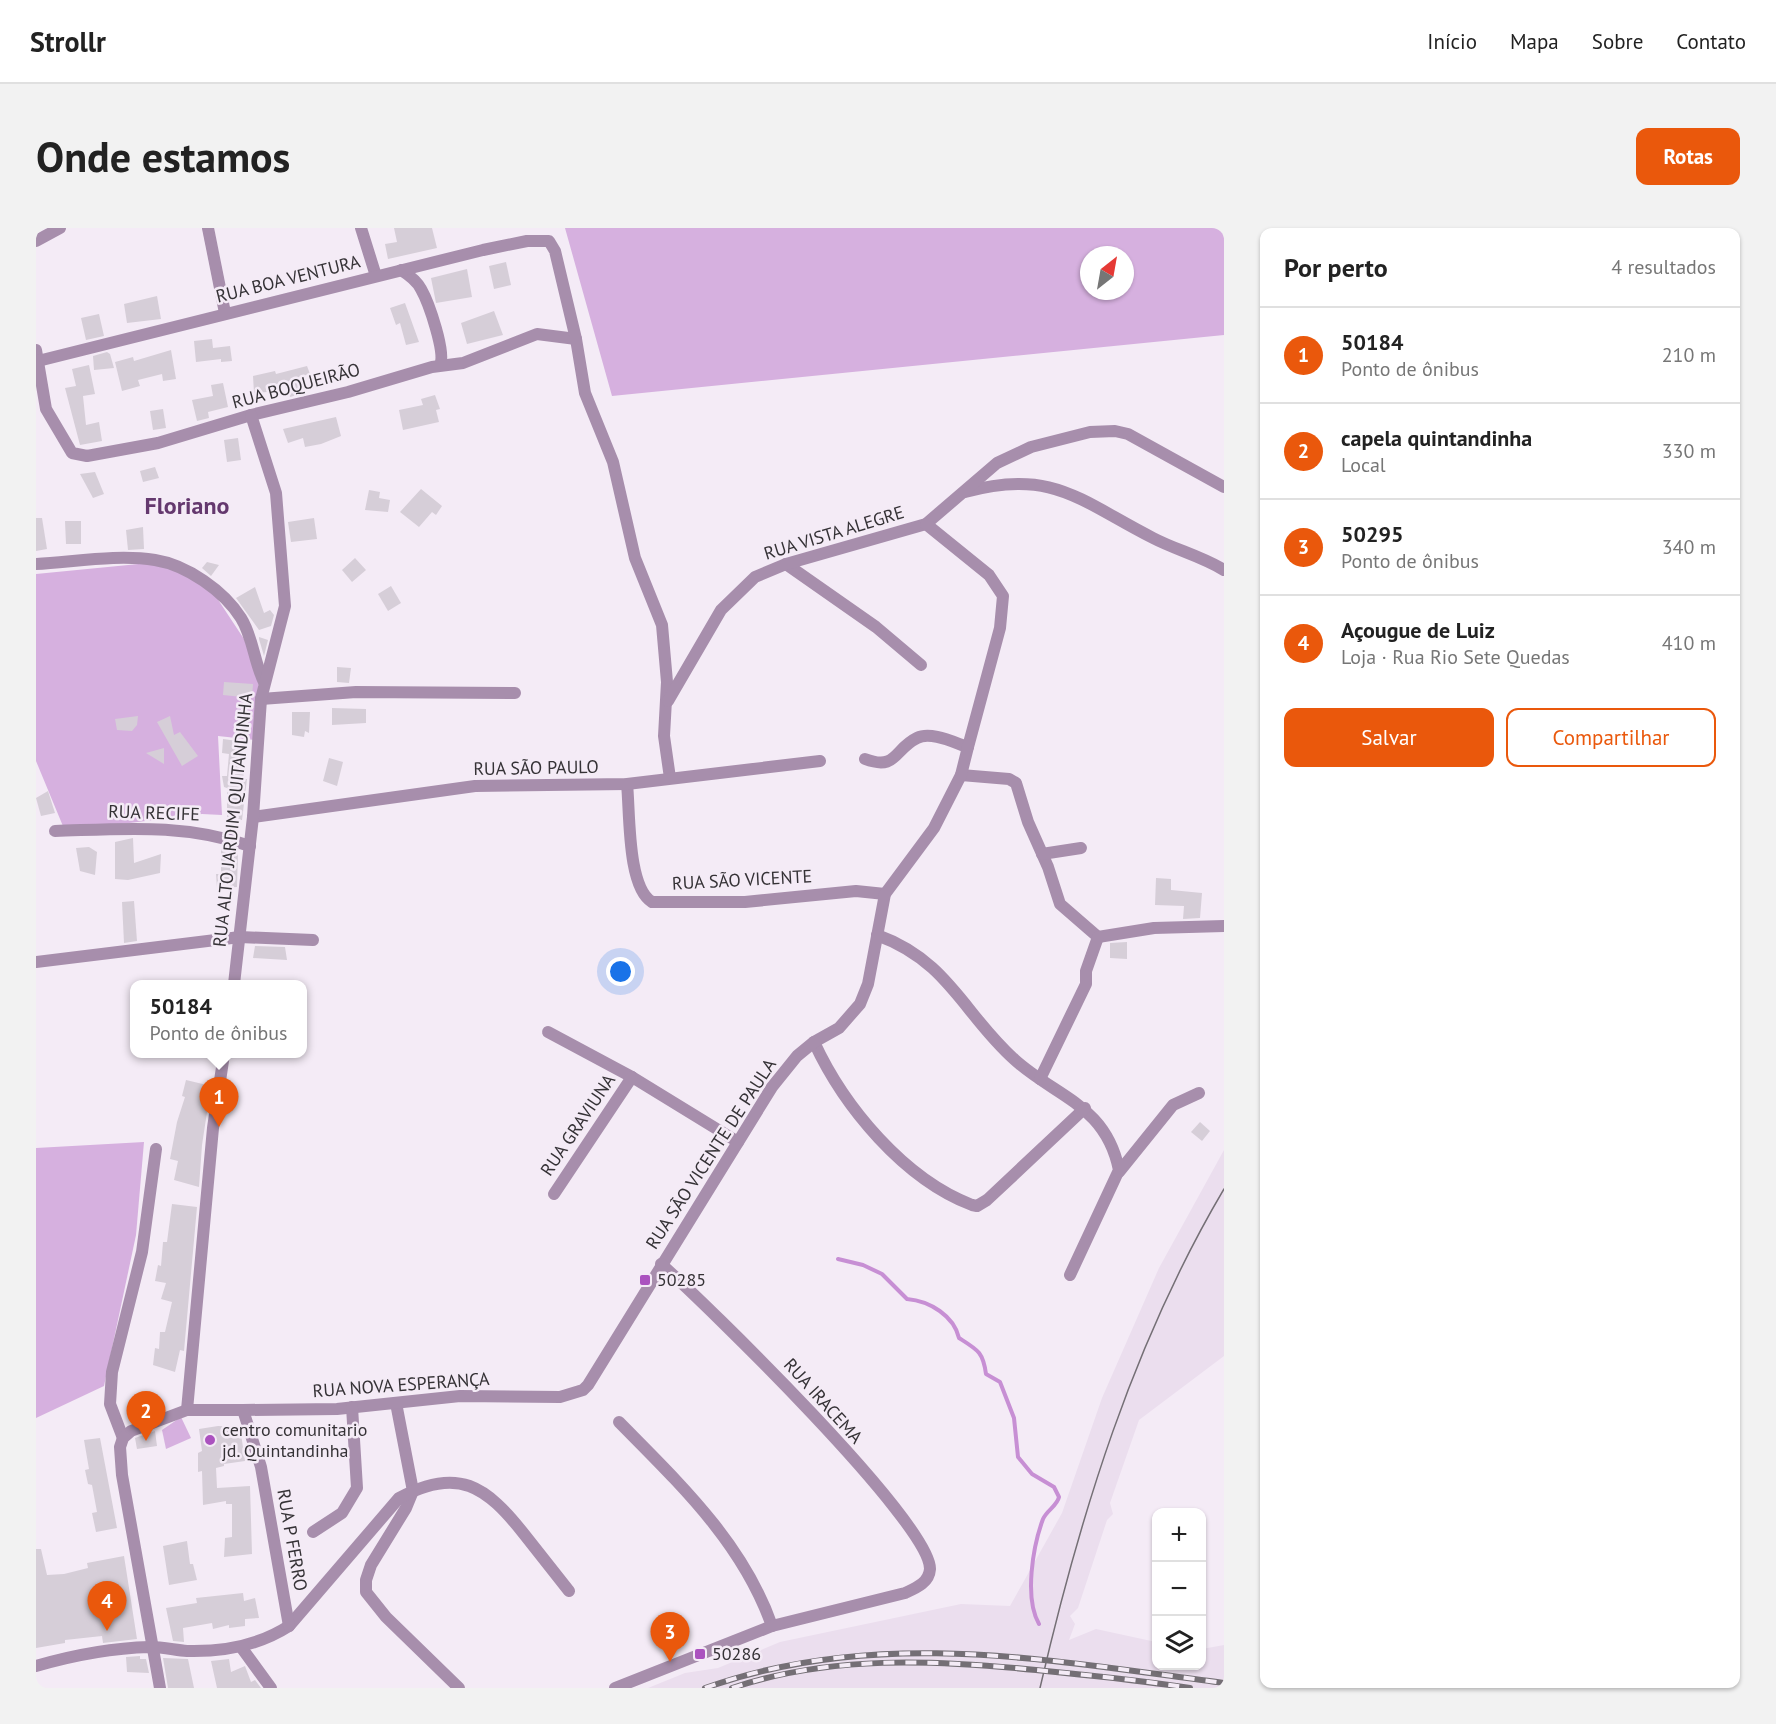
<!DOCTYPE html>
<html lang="pt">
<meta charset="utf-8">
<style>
body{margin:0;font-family:"PT Sans",sans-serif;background:#f2f2f2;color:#222}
.controls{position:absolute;right:18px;bottom:18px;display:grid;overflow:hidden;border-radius:12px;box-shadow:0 2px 4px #0004}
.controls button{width:54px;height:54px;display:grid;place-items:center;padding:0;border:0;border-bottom:2px solid #e0e0e0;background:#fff;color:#222;font:30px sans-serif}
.compass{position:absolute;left:1044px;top:18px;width:54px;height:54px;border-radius:50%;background:#fff;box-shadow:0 2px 4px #0004;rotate:31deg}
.you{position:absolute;left:585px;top:744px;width:21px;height:21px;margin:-15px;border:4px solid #fff;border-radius:50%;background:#1a73e8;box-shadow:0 0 0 9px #1a73e833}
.badge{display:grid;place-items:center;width:39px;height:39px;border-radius:50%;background:#ea580c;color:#fff;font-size:20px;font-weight:700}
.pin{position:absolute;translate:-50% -50px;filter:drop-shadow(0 2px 3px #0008)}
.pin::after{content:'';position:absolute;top:32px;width:21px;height:18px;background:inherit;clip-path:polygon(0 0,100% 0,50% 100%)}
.popup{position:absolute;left:94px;top:752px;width:177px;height:78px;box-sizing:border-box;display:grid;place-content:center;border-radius:12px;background:#fff;filter:drop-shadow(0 2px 4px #0005);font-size:20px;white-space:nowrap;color:#767676}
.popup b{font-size:22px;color:#222}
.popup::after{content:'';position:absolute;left:50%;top:100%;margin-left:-12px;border:12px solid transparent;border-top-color:#fff}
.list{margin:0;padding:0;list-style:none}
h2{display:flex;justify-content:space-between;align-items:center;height:78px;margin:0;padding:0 24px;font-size:26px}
h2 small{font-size:20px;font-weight:400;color:#767676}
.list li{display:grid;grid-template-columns:39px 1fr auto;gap:18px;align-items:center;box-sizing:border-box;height:96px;padding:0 24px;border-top:2px solid #e0e0e0}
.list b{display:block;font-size:22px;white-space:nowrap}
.list p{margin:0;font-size:20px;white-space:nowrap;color:#767676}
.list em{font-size:20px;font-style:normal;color:#767676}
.actions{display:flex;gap:12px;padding:18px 24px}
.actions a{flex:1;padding:14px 0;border:2px solid #ea580c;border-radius:12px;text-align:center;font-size:21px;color:#ea580c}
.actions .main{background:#ea580c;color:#fff}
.icon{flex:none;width:33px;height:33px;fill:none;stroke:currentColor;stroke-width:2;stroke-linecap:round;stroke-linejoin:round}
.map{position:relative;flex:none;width:1188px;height:1460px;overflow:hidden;border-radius:12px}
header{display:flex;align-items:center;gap:36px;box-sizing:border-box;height:84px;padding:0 30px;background:#fff;border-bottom:2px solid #e0e0e0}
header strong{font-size:28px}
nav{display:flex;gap:33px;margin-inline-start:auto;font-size:21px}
.intro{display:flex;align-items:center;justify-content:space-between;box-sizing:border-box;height:144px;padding:0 36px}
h1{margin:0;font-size:42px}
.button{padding:15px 27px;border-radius:12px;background:#ea580c;color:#fff;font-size:21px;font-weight:700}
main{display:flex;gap:36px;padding:0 36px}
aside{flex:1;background:#fff;border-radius:12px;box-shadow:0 2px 4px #0004}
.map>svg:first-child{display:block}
.built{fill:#ebdeee}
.green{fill:#d6b0df;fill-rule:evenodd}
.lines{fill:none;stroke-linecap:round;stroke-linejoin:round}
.stream{stroke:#c78fd4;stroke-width:4}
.building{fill:#d6ced8}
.minor{stroke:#a78eac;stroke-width:12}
.tram{stroke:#746f75;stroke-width:1.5}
.rail-casing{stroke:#746f75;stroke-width:6}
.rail{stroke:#f4ebf6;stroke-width:4;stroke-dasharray:11;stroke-linecap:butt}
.poi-dot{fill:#ab52bf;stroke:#f4ebf6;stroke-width:2}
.labels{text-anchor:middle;stroke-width:5;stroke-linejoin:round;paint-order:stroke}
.street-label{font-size:18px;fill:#353236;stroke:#f4ebf6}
.poi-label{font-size:18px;fill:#353236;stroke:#f4ebf6;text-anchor:start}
.district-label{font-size:24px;font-weight:bold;fill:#64386e;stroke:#f4ebf6}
</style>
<header>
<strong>Strollr</strong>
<nav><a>Início</a><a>Mapa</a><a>Sobre</a><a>Contato</a></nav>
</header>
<div class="intro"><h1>Onde estamos</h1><a class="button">Rotas</a></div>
<main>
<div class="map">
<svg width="1188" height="1460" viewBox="0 0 1188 1460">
<rect width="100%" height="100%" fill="#f4ebf6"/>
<path class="built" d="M1188,922V1128L1103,1192L1074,1275L1077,1286L1071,1292L1042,1380L1034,1388L1039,1396L1033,1412L1060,1401L1120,1414V1438H1166V1421L1188,1417V1460H612L649,1445L682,1440L744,1414L925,1376L974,1378L1026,1285L1066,1170L1123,1040Z"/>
<g class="green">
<path d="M529,0H1188V107L576,168ZM1053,27H1089V63H1053Z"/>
<path d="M123,334L173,358L208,411L223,450L219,512L182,508L186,587L166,586L29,603L0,533V346Z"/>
<path d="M108,914L100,1007L68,1158L0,1190V920Z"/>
<path d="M145,1189L155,1210L130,1221L126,1202Z"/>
</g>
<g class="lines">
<path class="stream" d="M802,1031L827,1037L846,1046L871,1071C894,1073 918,1088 923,1110C942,1122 947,1124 950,1146L964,1154L978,1190L982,1229L996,1246L1018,1259L1023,1269C1021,1278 1011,1282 1007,1291C997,1318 988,1370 1003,1396"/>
</g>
<g class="building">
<path d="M358,0H396L401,20L352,31L349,16L361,14Z"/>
<path d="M470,34L475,57L458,61L453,38Z"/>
<path d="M431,41L436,69L400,75L395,50Z"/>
<path d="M121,68L125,91L91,95L88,76Z"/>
<path d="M369,75L383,114L370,117L364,95L360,97L354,80Z"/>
<path d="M458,83L467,107L431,116L425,95Z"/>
<path d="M63,86L68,108L50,112L45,90Z"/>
<path d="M176,111L177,120L194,118L196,133L185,134V131L160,134L158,113Z"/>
<path d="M135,122L140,151L127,153L126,146L102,152L104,158L86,163L79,134L97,129L98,133Z"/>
<path d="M71,124L74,126L78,140L58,142L57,128Z"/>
<path d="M53,137L59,166L47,168L50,197L63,194L66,213L44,217L29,160L40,158L36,141Z"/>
<path d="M271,138L274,146L263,149L268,165L254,169L250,154L230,161L231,164L218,165L217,148L239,143L240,146Z"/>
<path d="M187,155L192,179L172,184L173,190L161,193L156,172L177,168L175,157Z"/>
<path d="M399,167L404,181L400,182L403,194L367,202L363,182L387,177L385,171Z"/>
<path d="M127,181L130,200L117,202L114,183Z"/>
<path d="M300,189L305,208L285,216L269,219L267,210L252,215L247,201Z"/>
<path d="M202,210L205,232L191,234L188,212Z"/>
<path d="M119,239L123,250L107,254L104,243Z"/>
<path d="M59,244L68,266L57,270L44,246Z"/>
<path d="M385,261L406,278L400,287L396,284L383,299L364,284Z"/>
<path d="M333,262L344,264L343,270L354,272L352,284L329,282Z"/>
<path d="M0,290H6L11,321L0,323Z"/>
<path d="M278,290L281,311L255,314L252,294Z"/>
<path d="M29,293H45V316H30Z"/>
<path d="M107,299L108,321L92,322L90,302Z"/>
<path d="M319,330L330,342L316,354L306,342Z"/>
<path d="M171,334L183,337L175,348L166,340Z"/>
<path d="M355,358L365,375L352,383L342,366Z"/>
<path d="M219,359L228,385L234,382L238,387L235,398L223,402L200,370Z"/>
<path d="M223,409L232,412L228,428L223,411Z"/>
<path d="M301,439L315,440L313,455L301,454Z"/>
<path d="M188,454L217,456L216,470L187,467Z"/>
<path d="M296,480L330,481V495L296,497Z"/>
<path d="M256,484H274L273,505L269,503L268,509L256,507Z"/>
<path d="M102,488L101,497L96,503L81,502L79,491Z"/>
<path d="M134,488L138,507L144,504L162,528L146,538L121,494Z"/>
<path d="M187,511L209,514L205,536L209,537L207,551H211L206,592L191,593V560L188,559L186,548H191L193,526L186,525Z"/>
<path d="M128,520V536L110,525Z"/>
<path d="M293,530L307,534L301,558L287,553Z"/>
<path d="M12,563L19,585L5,588L0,570Z"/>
<path d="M97,610L98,635L125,626L124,645L92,652L79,651V614Z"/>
<path d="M185,618L202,623L201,659L181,660L180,646H185Z"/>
<path d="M53,619L61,624L59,647L44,643L40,620Z"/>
<path d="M1120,650L1135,651V662L1166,665L1164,690L1147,691L1148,678L1119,677Z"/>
<path d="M98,673L101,713L88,715L86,674Z"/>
<path d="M1091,714V731L1074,730V715Z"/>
<path d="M219,718L249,719L251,732L217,730Z"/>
<path d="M150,852L175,858L166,917L163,959L138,952L142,933L134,931L141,894L149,869L146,868Z"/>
<path d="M1164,894L1174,903L1166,913L1155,904Z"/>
<path d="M136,976L161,979L148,1123L144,1122L139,1144L117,1137L119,1120L123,1121L124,1104H129L136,1074L125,1071L130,1055L119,1053L122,1037L125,1038L127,1014H131Z"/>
<path d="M182,1198L204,1199L209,1233L188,1236V1238L180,1240L181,1260L214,1258L216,1326L188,1329L189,1310L196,1309V1276H190V1273L167,1277L166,1243L162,1244V1225L166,1223L163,1201Z"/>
<path d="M119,1203L121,1218L101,1221L99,1210Z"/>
<path d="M64,1210L81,1300L60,1304L56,1285L61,1284L56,1257L52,1256L49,1242L53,1241L48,1212Z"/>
<path d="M151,1313L154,1336H157L161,1352L133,1357L127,1318Z"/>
<path d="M0,1321H5L11,1347L28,1346L52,1340L51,1335L88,1328L101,1411L67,1415L66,1408L29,1412V1415L0,1420Z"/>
<path d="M207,1365L208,1373L219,1370L223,1390L209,1391V1398L193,1400V1397L177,1401L176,1395L147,1400L148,1414L137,1413L130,1380L161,1375L160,1370Z"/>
<path d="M104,1428V1431H110L113,1445L91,1444L90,1429Z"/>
<path d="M127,1430L152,1431L158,1460H132Z"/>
<path d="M193,1431L195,1444L209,1438L215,1454L219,1452L225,1460H181L175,1433Z"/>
</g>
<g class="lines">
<g class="minor">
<path d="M172,0L189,85"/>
<path d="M325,0L340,48"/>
<path d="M0,13L24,0"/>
<path d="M365,42C373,47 381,53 385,61C393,75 410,125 404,137"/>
<path d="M0,122L10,181L36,225L51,228L122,215L215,187L312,164L396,139L427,135L501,106L540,111"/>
<path d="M2,133L447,22L491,13H513L519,23L540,111L549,165L577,234L599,330L626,397L631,454L628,508L634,550"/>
<path d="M929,264C1017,240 1044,273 1117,310C1140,322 1165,328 1188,342"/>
<path d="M0,336C38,334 81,326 119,332C151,337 188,363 205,390C217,409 218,434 228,454"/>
<path d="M750,336L840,399L885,437"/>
<path d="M225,471L320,464L479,465"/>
<path d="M632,473L685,382L719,349L750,336L890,296L961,235L995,219L1054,204L1079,203L1092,206L1188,259"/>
<path d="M829,531C861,543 858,521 881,510C895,503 919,515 932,519"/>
<path d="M925,547L973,551L980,555L992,594L1012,639L1024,676L1062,709L1118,700L1188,698"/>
<path d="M591,556C594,584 591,659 616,674H709L820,663L849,666"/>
<path d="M217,589L439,558L591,556L784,533"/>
<path d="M19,603C87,601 148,595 214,618"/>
<path d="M1006,626L1045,620"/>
<path d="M841,707C913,733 928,787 979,832C1020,869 1070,877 1083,942L1034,1047"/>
<path d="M0,734L204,709L277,712"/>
<path d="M198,756L217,589L225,471L249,378L240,265L215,187"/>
<path d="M512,804L596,849L702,914"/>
<path d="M778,814C808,879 868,951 936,977L941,978L951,972L1049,880"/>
<path d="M1004,851L1050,756V743L1062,709"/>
<path d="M1083,944L1137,877L1163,865"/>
<path d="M518,966L596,849"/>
<path d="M360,1175L377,1263L370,1280L335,1337L330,1352V1364L350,1389L423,1460"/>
<path d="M151,1182L177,900L188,826"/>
<path d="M207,1182L301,1181L424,1168L524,1169L547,1162L552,1157L736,859L761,828L778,814L803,800L824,776L832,756L849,666L898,600L925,547L932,519L964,400L967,368L953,347L890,296"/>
<path d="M583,1194C644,1256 707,1315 736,1398"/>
<path d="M87,1210L74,1176L76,1144L106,1024L120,921"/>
<path d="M277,1304L306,1285L321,1260L316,1179"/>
<path d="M205,1419L235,1460"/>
<path d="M0,1438C38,1427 75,1420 114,1419C127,1419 139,1422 151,1423C188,1424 222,1418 253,1398L363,1270C422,1238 450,1258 488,1306C503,1325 518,1344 533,1363"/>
<path d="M124,1460L86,1247L84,1219L87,1210L95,1203L151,1182H207L225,1239L253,1398"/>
<path d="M579,1460L736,1398L869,1365C880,1360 893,1355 894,1341C895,1295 669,1075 625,1036"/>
</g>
<path class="tram" d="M1004,1460C1044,1287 1097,1115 1188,961"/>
<g class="rail-casing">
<g id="rail">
<path d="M669,1460C841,1399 1012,1432 1188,1455"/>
<path d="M696,1460C794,1427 899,1432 1000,1442C1051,1447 1103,1452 1154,1460"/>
</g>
</g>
<use href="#rail" class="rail"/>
</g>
<g class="poi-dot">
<rect x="603" y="1046" width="12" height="12" rx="3"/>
<circle cx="174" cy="1212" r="6"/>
<rect x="658" y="1420" width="12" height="12" rx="3"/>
</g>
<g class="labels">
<g class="street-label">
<text transform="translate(252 51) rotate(-14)" y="6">RUA BOA VENTURA</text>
<text transform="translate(260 158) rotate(-15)" y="6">RUA BOQUEIRÃO</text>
<text transform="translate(798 305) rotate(-17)" y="6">RUA VISTA ALEGRE</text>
<text transform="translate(500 540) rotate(-1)" y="6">RUA SÃO PAULO</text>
<text transform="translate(118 585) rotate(2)" y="6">RUA RECIFE</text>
<text transform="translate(197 592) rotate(-84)" y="6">RUA ALTO JARDIM QUITANDINHA</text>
<text transform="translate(706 652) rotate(-3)" y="6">RUA SÃO VICENTE</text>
<text transform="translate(542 897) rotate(-56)" y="6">RUA GRAVIUNA</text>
<text transform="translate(675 926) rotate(-57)" y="6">RUA SÃO VICENTE DE PAULA</text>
<text transform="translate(365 1157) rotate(-4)" y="6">RUA NOVA ESPERANÇA</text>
<text transform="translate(787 1173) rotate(48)" y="6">RUA IRACEMA</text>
<text transform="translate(256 1312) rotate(80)" y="6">RUA P FERRO</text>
</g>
<g class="poi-label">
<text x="621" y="1058">50285</text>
<text x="186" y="1208">centro comunitario<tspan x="186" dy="21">jd. Quintandinha</tspan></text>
<text x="676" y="1432">50286</text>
</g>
<g class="district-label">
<text x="151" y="286">Floriano</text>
</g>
</g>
</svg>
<div class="controls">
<button>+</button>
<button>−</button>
<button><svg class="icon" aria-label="layers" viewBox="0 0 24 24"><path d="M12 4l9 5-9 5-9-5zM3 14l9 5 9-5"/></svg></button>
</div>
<svg class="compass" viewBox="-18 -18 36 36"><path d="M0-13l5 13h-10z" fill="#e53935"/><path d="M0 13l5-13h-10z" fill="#767676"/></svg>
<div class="you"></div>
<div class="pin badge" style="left:183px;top:899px">1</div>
<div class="popup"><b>50184</b>Ponto de ônibus</div>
<div class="pin badge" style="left:110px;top:1213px">2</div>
<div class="pin badge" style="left:634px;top:1434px">3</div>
<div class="pin badge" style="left:71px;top:1403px">4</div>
</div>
<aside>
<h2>Por perto<small>4 resultados</small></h2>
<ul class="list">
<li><span class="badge">1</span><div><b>50184</b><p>Ponto de ônibus</p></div><em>210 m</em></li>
<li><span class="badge">2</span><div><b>capela quintandinha</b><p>Local</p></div><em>330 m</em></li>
<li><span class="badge">3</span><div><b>50295</b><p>Ponto de ônibus</p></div><em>340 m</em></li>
<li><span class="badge">4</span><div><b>Açougue de Luiz</b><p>Loja · Rua Rio Sete Quedas</p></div><em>410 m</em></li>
</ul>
<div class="actions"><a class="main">Salvar</a><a>Compartilhar</a></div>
</aside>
</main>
